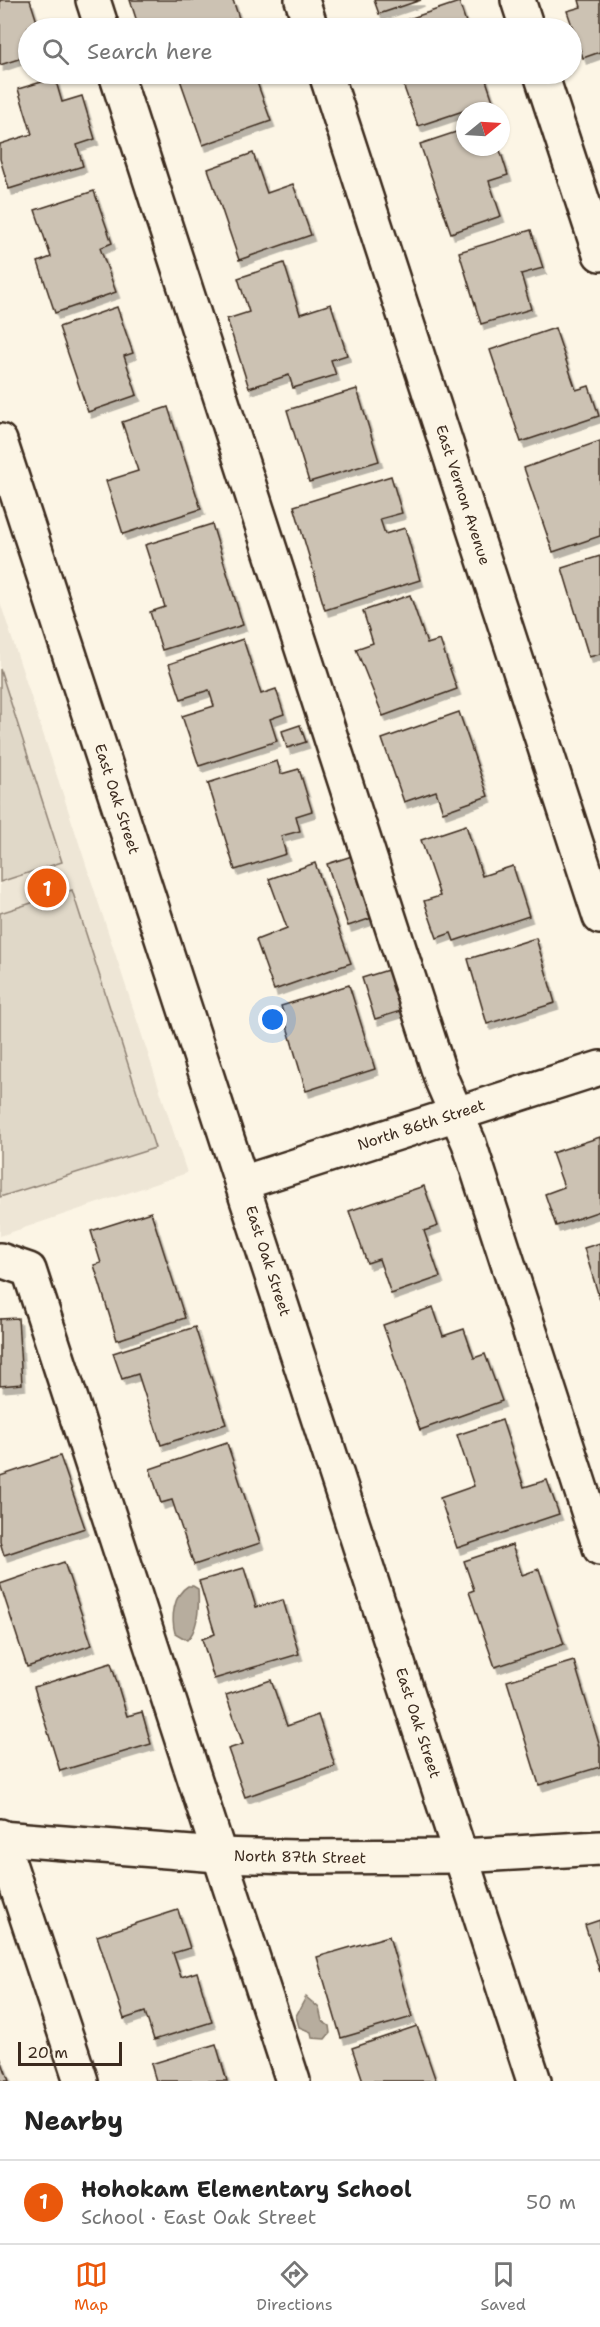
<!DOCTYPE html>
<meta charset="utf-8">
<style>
body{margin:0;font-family:"Shantell Sans",sans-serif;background:#f2f2f2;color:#222}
.compass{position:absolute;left:456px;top:102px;width:54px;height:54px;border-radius:50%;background:#fff;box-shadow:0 2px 4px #0004;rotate:72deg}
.scale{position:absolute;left:18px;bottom:15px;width:104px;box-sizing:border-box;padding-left:6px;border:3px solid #3b2a1e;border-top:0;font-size:16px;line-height:21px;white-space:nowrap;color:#3b2a1e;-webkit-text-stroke:4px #fcf5e5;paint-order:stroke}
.you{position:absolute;left:273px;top:1020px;width:21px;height:21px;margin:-15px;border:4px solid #fff;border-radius:50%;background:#1a73e8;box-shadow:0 0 0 9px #1a73e833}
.badge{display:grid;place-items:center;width:39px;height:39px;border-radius:50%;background:#ea580c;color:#fff;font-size:20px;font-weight:700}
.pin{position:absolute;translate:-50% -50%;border:3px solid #fff;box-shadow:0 2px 6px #0006}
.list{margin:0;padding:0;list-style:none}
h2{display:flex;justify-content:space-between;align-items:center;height:78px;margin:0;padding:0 24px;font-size:26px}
h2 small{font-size:20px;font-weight:400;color:#767676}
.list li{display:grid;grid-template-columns:39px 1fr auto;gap:18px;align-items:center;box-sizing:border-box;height:84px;padding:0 24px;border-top:2px solid #e0e0e0}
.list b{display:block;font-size:22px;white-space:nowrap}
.list p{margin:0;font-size:20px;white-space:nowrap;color:#767676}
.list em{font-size:20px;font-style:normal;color:#767676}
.icon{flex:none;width:33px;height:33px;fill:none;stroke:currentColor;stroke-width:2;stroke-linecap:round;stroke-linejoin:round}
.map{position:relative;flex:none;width:600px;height:2081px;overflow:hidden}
.search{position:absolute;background:#fff;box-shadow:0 2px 4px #0004;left:18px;right:18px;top:18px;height:66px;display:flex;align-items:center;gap:15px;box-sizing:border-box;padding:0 21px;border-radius:33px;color:#767676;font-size:22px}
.sheet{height:162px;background:#fff}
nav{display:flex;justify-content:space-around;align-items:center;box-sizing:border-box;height:84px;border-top:2px solid #e0e0e0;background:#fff;font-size:16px;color:#767676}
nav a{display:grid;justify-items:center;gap:3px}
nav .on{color:#ea580c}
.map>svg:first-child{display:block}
.built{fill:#eee6d6}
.green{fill:#e0d8c8;stroke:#8e8173;stroke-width:1.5}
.water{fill:#b7ad9e;stroke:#85796b;stroke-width:1.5}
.building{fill:#ccc2b3;stroke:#3b2a1e;stroke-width:1.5;filter:url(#shadow)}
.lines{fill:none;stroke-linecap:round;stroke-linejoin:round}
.minor-casing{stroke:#3b2a1e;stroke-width:38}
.minor{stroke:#fcf5e5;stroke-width:33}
.labels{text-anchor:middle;stroke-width:5;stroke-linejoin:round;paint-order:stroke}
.street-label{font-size:15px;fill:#3b2a1e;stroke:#fcf5e5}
</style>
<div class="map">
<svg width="600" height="2081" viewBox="0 0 600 2081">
<defs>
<filter id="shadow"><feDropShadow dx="3.5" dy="6" stdDeviation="0" flood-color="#0004"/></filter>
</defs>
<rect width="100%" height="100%" fill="#fcf5e5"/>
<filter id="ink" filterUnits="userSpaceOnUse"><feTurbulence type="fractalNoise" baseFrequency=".0167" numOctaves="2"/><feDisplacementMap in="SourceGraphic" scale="12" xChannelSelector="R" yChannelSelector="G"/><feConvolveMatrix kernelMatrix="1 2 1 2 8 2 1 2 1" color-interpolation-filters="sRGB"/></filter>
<g filter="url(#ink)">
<path class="built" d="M0,602L187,1173L0,1236Z"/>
<g class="green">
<path d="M0,669L62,862L0,882Z"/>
<path d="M72,890L155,1148L0,1197V913Z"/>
</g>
<g class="water">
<path d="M188,1586H193L198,1589C199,1604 199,1629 187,1640L175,1633C171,1618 173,1595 188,1586Z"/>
<path d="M306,1997L319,2008L322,2021L329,2026L330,2033L325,2039L312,2038L311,2032L299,2027L296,2016Z"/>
</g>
<g class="building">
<path d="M0,0H30L39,28H28V56L0,65Z"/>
<path d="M130,0H233L239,18L206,28H139Z"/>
<path d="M374,0H421L379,14Z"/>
<path d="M579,0H600V52L583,58L567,11L581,7Z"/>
<path d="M459,2L468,28H399L397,23Z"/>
<path d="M178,74H254L271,121L203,145Z"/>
<path d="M406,74H484L493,101L418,126L400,76Z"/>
<path d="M55,78L62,102L82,96L95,139L77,145L83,166L9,189L0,159V144L32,134L18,89Z"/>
<path d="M465,129V147H499L508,175L489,181L501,216L451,233L420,144Z"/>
<path d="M253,153L267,193L293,184L311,235L239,260L208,169Z"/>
<path d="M94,191L112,243L100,248L116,292L55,313L38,262L51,257L35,210Z"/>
<path d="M531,230L543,268L521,274L531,309L481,324L459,252Z"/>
<path d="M284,263L300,314L331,304L347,355L331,360L336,375L293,388L289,375L249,388L227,319L249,312L238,278Z"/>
<path d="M117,307L133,353L124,356L137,395L88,412L59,327Z"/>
<path d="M555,328L576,390L589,386L599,416L521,442L490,350Z"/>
<path d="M357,389L379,461L309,482L287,410Z"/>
<path d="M168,407L201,509L123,534L106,481L138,471L122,422Z"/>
<path d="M600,441V536L553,552L524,468Z"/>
<path d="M391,476L402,513L380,519L385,534L405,528L420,580L325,610L294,506Z"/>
<path d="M212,524L243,625L162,650L150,612L165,607L145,545Z"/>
<path d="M600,556V654L589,657L562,568Z"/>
<path d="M410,595L427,644L440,640L457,689L383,716L356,649L373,643L363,611Z"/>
<path d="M243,639L261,694L276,689L284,714L270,719L277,741L199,766L182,716L214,706L209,690L181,699L169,664Z"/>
<path d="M459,712L488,796L443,812L436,791L404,802L382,739Z"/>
<path d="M300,725L306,742L287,748L282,731Z"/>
<path d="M277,761L281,774L299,769L312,811L296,816L300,831L281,836L286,854L235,870L208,783Z"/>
<path d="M466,825L482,876L513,866L529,916L454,941L451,933L437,938L424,901L440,896L421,840Z"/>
<path d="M352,856L372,918L348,926L327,864Z"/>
<path d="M315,863L351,963L274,990L256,940L287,928L269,879Z"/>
<path d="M536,938L555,1003L487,1024L468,959Z"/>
<path d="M391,969L404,1010L375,1019L362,978Z"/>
<path d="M349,985L375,1069L306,1091L281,1006Z"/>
<path d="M600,1137V1211L556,1226L545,1194L564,1187L552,1153Z"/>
<path d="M424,1186L438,1226L424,1231L440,1277L391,1294L379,1259L367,1263L349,1211Z"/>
<path d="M151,1212L185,1318L117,1340L94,1265L101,1263L91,1231Z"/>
<path d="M600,1243V1300L584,1248Z"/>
<path d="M433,1307L443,1336L464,1329L474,1358L485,1354L502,1401L420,1430L383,1325Z"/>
<path d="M18,1318L22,1384L0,1386V1319Z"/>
<path d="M195,1327L226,1424L161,1445L138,1374L122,1379L113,1353Z"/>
<path d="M502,1420L524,1487L547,1480L559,1514L457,1548L440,1498L474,1486L457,1435Z"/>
<path d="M227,1443L260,1543L194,1565L172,1500L161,1503L150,1469Z"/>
<path d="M60,1456L85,1528L4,1555L0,1542V1476Z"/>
<path d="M512,1545L522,1575L539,1569L564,1644L495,1667L469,1592L474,1590L464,1561Z"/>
<path d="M64,1562L92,1645L27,1667L0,1584Z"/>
<path d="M244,1568L256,1607L283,1600L299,1654L214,1679L202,1639L215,1634L199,1581Z"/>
<path d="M574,1661L600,1747V1767L539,1785L507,1681Z"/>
<path d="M111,1663L127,1716L142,1712L151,1744L60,1771L34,1687Z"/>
<path d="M271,1680L287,1726L318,1715L335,1766L245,1797L228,1749L243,1744L226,1695Z"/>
<path d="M178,1910L190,1948L173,1953L181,1977L197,1972L212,2022L154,2040L145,2012L124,2019L97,1936Z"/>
<path d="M600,1920V1972L585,1925Z"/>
<path d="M389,1936L412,2017L341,2038L317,1957Z"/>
<path d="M417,2026L436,2081H363L352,2048Z"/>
<path d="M216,2044L227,2081H156L151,2064Z"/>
<path d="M0,2057L9,2081H0Z"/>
</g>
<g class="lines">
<g class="minor-casing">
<g id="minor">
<path d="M93,0L102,28"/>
<path d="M302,0L311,28"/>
<path d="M518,0L527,28"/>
<path d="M116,74L442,1081L469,1143L600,1548"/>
<path d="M326,74L600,917"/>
<path d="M541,74L600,254"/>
<path d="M0,441L534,2081"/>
<path d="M242,1183L600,1068"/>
<path d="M0,1260L29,1270L293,2081"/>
<path d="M0,1836L81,2081"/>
<path d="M0,1838L218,1855L297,1857L461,1856L600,1848"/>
</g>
</g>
<use href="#minor" class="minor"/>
</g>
</g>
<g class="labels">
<g class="street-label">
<text transform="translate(463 495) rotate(72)" y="5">East Vernon Avenue</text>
<text transform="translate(117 799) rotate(72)" y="5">East Oak Street</text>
<text transform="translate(421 1125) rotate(-18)" y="5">North 86th Street</text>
<text transform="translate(268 1261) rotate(72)" y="5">East Oak Street</text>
<text transform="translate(418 1723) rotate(72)" y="5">East Oak Street</text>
<text transform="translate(300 1857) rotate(1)" y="5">North 87th Street</text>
</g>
</g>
</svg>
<svg class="compass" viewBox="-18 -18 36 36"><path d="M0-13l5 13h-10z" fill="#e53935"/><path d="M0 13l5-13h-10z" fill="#767676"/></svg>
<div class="scale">20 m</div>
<div class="you"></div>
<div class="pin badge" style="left:47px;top:888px">1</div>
<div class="search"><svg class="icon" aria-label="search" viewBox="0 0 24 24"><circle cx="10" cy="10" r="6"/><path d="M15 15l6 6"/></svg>Search here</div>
</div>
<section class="sheet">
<h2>Nearby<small></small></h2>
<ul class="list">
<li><span class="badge">1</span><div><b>Hohokam Elementary School</b><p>School · East Oak Street</p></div><em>50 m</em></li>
</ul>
</section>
<nav>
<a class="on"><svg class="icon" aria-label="map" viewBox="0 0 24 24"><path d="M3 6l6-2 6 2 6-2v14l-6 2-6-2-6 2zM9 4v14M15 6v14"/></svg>Map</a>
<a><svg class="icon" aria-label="directions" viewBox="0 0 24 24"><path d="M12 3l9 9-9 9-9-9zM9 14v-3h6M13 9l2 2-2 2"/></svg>Directions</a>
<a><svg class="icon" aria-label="saved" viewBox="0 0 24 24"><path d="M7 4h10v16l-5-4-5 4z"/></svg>Saved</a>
</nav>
